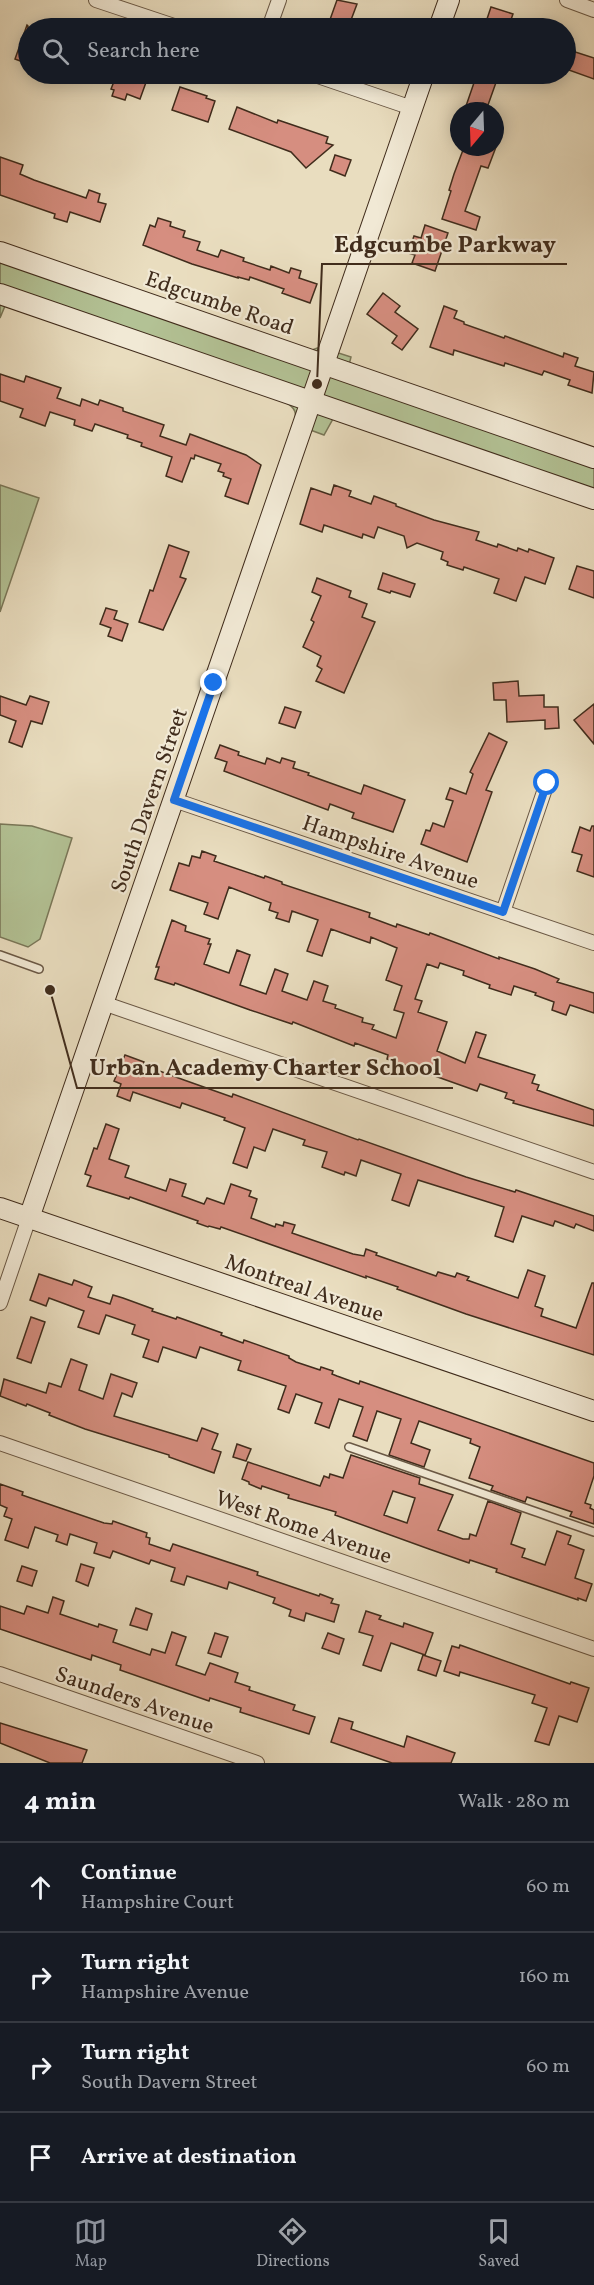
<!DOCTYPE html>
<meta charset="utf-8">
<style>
body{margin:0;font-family:Vollkorn,serif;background:#242831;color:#f1f3f6}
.compass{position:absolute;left:450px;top:102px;width:54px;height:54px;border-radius:50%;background:#171b24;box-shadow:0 3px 15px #0003;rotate:199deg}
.stop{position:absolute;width:18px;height:18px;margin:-14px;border:4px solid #1a73e8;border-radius:50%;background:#fff}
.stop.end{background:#1a73e8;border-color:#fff;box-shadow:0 2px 6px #0008}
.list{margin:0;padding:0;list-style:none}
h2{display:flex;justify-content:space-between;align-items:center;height:78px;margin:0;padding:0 24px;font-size:26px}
h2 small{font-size:20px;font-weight:400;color:#9ea1a6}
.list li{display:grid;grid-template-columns:39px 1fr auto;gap:18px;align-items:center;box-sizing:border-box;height:90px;padding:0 24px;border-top:2px solid #363941}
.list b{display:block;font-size:22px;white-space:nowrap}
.list p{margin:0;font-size:20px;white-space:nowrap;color:#9ea1a6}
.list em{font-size:20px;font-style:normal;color:#9ea1a6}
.icon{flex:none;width:33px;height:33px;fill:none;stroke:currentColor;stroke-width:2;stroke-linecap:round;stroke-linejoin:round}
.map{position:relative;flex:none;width:594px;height:1763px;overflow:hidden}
.search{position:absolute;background:#171b24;box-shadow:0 3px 15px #0003;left:18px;right:18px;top:18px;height:66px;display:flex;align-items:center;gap:15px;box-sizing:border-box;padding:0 21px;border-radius:33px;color:#9ea1a6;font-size:22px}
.sheet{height:438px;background:#171b24}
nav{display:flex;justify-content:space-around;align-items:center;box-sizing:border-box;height:84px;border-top:2px solid #363941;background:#171b24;font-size:16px;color:#9ea1a6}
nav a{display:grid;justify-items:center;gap:3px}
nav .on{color:#8c9099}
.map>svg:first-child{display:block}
.green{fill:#b3c295;stroke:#7a7758;stroke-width:1.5}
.building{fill:#d68e80;stroke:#402c1c;stroke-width:1.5;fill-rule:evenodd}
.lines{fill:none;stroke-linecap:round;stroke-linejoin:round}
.lane-casing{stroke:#6a5845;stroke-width:10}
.street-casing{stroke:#6a5845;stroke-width:16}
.secondary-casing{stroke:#402c1c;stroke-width:22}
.lane{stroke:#f1e9d5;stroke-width:7}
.street{stroke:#f1e9d5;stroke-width:14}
.secondary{stroke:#f1e9d5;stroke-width:20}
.route{stroke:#1a73e8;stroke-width:8}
.labels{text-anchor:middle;stroke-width:4.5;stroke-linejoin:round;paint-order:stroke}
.street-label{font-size:22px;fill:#402c1c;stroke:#f1e9d5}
.leader{fill:none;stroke:#402c1c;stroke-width:2}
.callout-dot{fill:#402c1c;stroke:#f1e9d5;stroke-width:2}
.callout-label{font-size:24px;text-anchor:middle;font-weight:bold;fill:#402c1c;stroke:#f1e9d5;stroke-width:4.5;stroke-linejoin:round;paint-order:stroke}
</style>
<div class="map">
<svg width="594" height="1763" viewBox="0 0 594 1763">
<rect width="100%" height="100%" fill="#e9ddbf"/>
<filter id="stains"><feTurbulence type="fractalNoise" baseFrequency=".00333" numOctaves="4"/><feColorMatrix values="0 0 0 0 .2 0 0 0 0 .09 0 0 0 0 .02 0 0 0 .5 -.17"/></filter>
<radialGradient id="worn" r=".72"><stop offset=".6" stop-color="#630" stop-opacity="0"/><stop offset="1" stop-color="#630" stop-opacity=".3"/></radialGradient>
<g class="green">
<path d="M0,246L312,350L320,347L351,357L349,365L594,450V508L333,419L324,435L294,424C297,413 296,408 285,402L5,306L0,318Z"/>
<path d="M0,485L39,498L0,612Z"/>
<path d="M0,824L32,826L72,838L40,939L28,947L0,937Z"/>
</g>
<g class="building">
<path d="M337,0L357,4L348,28H327Z"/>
<path d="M491,7L513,14L508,28H484Z"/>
<path d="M27,25L28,26V64L15,59Z"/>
<path d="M566,49L594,58V79L566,69Z"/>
<path d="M117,74H149L140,99L127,94L125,100L112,96L114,90L111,89Z"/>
<path d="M477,74H499L488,105L483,103L480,111L466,106Z"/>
<path d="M180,87L207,96L206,98L215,101L208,122L172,110Z"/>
<path d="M237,107L277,123L278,120L328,137L326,143L333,145L306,168L291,152L229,129Z"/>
<path d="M468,147H496L488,168L481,166L465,211L480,217L476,230L442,219L451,191L449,190L454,174L463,150L466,151Z"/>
<path d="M335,155L351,160L345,176L330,170Z"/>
<path d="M0,157L23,165L20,174L34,180L86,198L89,190L100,194L98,202L106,204L100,222L70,212L67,222L54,218L55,214L0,195Z"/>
<path d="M158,218L171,222L170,226L185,231L183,237L200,242L197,250L218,257L221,250L244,258L243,261L270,270L271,266L289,273L291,268L301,271L299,278L317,284L310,303L282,293L284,289L250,277L249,280L238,277V278L192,264L143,245L150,225L155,227Z"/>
<path d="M425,225L448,233L435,271L412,263L415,255L408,253L414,236L421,238Z"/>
<path d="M383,293L400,306L395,312L418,329L402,350L392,343L397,336L367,314Z"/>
<path d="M444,306L457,311L454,318L464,322V324L504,338L505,336L563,357L564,353L578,358L575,366L594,372L592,393L568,385L570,380L544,371L542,375L505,363L504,366L454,350L453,355L430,347Z"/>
<path d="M0,374L24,382L26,376L61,388L57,398L80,406L82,399L98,405L100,400L123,408V411L164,425L160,436L186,445L190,434L246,455L261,465L248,504L225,496L231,479L223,476L224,473L218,471L221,464L195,455L194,459L191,458L182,482L166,476L172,457L141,446L142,443L127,438L128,435L95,424L92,431L74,425L75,420L50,412L45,426L20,417L23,409L0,401Z"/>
<path d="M334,485L351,491L349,496L371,504L374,496L396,504V506L434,520L479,532L476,540L497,547L498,544L517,551L518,548L528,552L529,549L554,558L545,584L525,577L516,601L494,593L499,579L464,567L463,570L447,565L448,562L441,559L443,552L417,543L407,548L404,536L378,527L374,538L363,534L362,538L324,525L322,532L300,524L311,488L331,495Z"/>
<path d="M169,545L189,552L180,577L186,579L163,630L139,622L150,590L153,591Z"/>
<path d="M577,566L594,571V598L569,589Z"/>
<path d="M383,573L415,584L410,597L391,591L390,593L378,589Z"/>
<path d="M317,578L351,591L349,597L367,604L362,617L375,622L344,693L316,681L322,669L317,666L321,656L303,647L314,622L311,620L321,596L312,592Z"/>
<path d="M106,608L117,611L114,619L128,624L122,641L108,636L111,628L100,624Z"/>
<path d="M518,681L519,696L544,695V707H558L559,728L545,729V720L507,722L506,700H494L493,683Z"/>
<path d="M0,696L26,705L30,696L49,702L42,724L31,721L22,747L9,742L16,721L0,715Z"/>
<path d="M594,704V744L574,720Z"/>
<path d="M285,707L301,712L295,728L279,723Z"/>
<path d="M489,733L507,742L486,790L492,792L467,862L421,844L426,830L430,831L433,823L444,827L453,801L446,799L450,788L466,794L473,774L470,772Z"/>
<path d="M220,745L239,752L238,755L265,764L267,758L280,763L282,758L295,762L293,768L309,773L308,775L361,794L364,785L405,800L393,832L352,818L354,813L330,804L328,810L224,771L227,762L215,758Z"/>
<path d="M592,826H594V877L577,871L582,855L572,852L580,827L590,831Z"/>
<path d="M202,851L216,856L214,861L264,878L265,876L282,882V884L370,913L369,917L396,927L397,924L429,935L430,933L499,959V957L535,969L559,979L557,982L594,993V1013L570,1005L566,1015L552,1010L554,1002L535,995L536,993L514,986L511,995L489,988L490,985L463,975L464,971L440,963L438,968L427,964L415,999L422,1001L418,1012L447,1022L437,1051L465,1063L476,1032L486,1035L478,1057L535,1075L532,1083L539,1085L537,1090L594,1110V1126L513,1103L514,1101L505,1098L507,1093L480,1084L477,1091L387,1059L388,1055L355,1043L354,1046L293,1022L292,1024L250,1010L175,983L174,985L155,979L159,967H156L172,920L186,926L185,931L210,939L208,944H211L204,964L229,973L237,950L250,955L240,985L266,994L275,969L288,974L282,991L307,1000L314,981L328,986L323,1001L336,1005L335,1008L363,1018L362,1022L374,1025L372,1029L396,1038L404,1013L394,1010L402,986L386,980L397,948L371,937L370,943L331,929L322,956L307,951L318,920L292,911L289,922L276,918L278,913L269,910L271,903L229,887L218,919L204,914L208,903L170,890L179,863L189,866L192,856L200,858Z"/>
<path d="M125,1055L144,1062L143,1065L184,1080L232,1097L233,1094L358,1140L359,1139L466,1177L515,1192L516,1190L594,1216V1231L576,1224L574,1228L555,1221L553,1226L522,1216L513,1242L495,1236L504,1207L418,1180L409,1206L392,1200L401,1174L361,1160L356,1176L345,1172L344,1175L322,1167L327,1152L303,1145L305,1140L273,1129L265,1151L254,1147L247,1168L233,1163L245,1128L224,1120L225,1118L182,1103L180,1108L133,1092L130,1101L117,1096L121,1084L114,1081Z"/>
<path d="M106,1124L119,1129L109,1159L129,1166L125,1177L166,1191L170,1179L186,1184L182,1196L204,1204L207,1198L224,1204L231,1184L251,1191L249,1196L257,1199L251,1218L275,1227L276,1224L283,1226L284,1222L295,1225L292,1233L353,1254L364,1256L366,1249L377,1253L376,1255L436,1276L438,1272L455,1277L457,1273L469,1277L467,1280L518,1298L528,1270L545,1276L535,1306L543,1309L541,1316L576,1328L592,1283H594V1355L466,1314L397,1289L398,1287L366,1276V1278L221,1227L220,1229L209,1226L208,1227L197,1223L198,1221L130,1197L129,1199L87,1186L91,1176L85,1174L94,1148L97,1149Z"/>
<path d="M39,1274L72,1285L74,1280L92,1287L88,1297L110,1304L113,1295L123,1298L153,1309L152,1311L176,1319L177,1317L222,1333L221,1335L243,1343L244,1340L289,1356V1358L296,1362L320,1370L321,1367L333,1371L332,1374L337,1376L359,1384L360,1381L594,1463V1476L585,1503L591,1505L590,1508L594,1510V1524L570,1516L572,1512L527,1497L525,1502L491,1490L493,1486L469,1478L480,1447L470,1443L471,1439L419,1421L411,1443L430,1450L424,1467L389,1455L401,1419L377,1411L367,1441L353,1436L363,1407L339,1399L329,1428L315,1423L322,1403L296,1394L289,1413L278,1409L286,1386L238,1370L241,1361L200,1347L196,1358L163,1347L158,1362L143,1357L149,1340L132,1334L135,1325L106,1315L99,1334L78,1327L84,1311L49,1298L46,1306L30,1300Z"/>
<path d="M31,1317L45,1322L31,1363L17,1358Z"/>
<path d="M71,1359L87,1365L79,1390L103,1399L111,1374L137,1383L132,1397L122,1393L114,1416L197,1441L202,1428L218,1434L212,1449L221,1452L214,1473L169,1457V1455L85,1429L49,1415L50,1413L27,1404L26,1406L0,1396L4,1379L46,1393L49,1383L61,1387Z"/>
<path d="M237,1444L251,1449L246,1461L233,1457Z"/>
<path d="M351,1455L420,1478L419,1484L453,1495L438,1530L463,1539H469L470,1534L476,1536L488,1501L521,1513L511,1544L525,1549L522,1557L545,1565L557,1531L571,1536L568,1544L584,1550L575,1578L592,1584L586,1601L578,1598V1600L496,1572L497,1569L470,1560L469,1563L429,1549L335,1515L336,1512L288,1498L289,1495L262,1486L261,1489L249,1484V1482L242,1479L248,1462L320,1486L324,1476L329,1478L330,1474L343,1478ZM393,1491L415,1498L407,1523L384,1515Z"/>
<path d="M0,1484L23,1492L22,1495L104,1523L112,1524L113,1521L147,1533L146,1537L150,1538L149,1544L170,1551L173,1544L258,1572L257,1575L319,1596L320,1594L333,1599L331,1603L339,1605L334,1622L306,1613L304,1621L289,1616L291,1610L273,1603L275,1598L229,1582L227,1589L187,1576L184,1585L171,1581L175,1568L151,1560L149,1564L113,1551L110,1558L94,1553L97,1543L70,1534L67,1545L56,1541L58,1535L35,1527L28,1548L5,1540L12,1519L4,1516L7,1508L0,1505Z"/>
<path d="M81,1564L94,1568L88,1586L76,1581Z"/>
<path d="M22,1566L37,1571L32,1586L17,1581Z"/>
<path d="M53,1597L64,1601L60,1614L98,1627L99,1624L117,1630L113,1642L150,1655L152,1649L165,1653L172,1632L186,1637L176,1665L205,1675L210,1663L238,1673L235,1682L250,1687L249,1690L295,1705L293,1710L315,1717L309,1734L240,1712L241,1708L210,1698L209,1701L120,1670L121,1665L92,1655L91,1660L0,1629V1606L24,1614L27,1606L48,1613Z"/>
<path d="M136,1608L152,1614L147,1630L130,1625Z"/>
<path d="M366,1611L381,1616L379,1619L403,1627L404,1623L433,1633L425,1655L391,1643L381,1671L363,1665L373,1636L359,1632Z"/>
<path d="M215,1633L228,1637L221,1657L208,1653Z"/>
<path d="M328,1633L344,1639L339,1654L322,1648Z"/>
<path d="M460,1645L570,1684L571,1682L589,1688L577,1722L559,1716L549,1745L535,1741L547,1708L532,1703L535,1695L460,1672L459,1676L444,1671L452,1646L459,1648Z"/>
<path d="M423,1655L441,1661L436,1676L418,1670Z"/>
<path d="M339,1718L353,1722L351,1729L404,1747L407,1736L455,1753L451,1763H392L331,1742Z"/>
<path d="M0,1723L87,1750L82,1763H50L0,1743Z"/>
</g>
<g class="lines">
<g class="lane-casing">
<g id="lane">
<path d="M0,955L39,969"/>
<path d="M349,1447L594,1532"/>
</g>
</g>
<g class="street-casing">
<g id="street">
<path d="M96,0L180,28"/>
<path d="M567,0L594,10"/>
<path d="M269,28L279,0"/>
<path d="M312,74L412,108"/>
<path d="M174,800L594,943"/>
<path d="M503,912L547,783"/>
<path d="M103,1003L594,1172"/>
<path d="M0,1303L29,1218"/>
<path d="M0,1443L594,1649"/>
<path d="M0,1674L257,1763"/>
</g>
</g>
<g class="secondary-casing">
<g id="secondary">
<path d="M439,28L449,0"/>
<path d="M0,252L594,458"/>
<path d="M0,294L594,499"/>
<path d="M0,1208L594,1411"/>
<path d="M29,1218L424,74"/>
</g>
</g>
<use href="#lane" class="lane"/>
<use href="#street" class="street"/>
<use href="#secondary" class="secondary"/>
</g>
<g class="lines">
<path class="route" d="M214,683L174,800L503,912L547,783"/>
</g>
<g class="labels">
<g class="street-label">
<text transform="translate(220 302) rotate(19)" y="8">Edgcumbe Road</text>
<text transform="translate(148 800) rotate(-71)" y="8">South Davern Street</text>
<text transform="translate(391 851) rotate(19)" y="8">Hampshire Avenue</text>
<text transform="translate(305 1287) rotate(19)" y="8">Montreal Avenue</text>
<text transform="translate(304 1526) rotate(19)" y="8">West Rome Avenue</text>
<text transform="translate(135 1699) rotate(19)" y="8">Saunders Avenue</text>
</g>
</g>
<path class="leader" d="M317 384L322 264H567M50 990L77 1088H453"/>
<g class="callout-dot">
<circle cx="317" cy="384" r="6"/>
<circle cx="50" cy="990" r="6"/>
</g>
<g class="callout-label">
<text x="445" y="252">Edgcumbe Parkway</text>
<text x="265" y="1075">Urban Academy Charter School</text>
</g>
<rect width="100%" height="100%" filter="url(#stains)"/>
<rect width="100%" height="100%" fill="url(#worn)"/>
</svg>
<svg class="compass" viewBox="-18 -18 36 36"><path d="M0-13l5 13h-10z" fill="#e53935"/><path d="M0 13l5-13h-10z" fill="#9ea1a6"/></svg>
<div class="stop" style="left:547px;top:783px"></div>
<div class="stop end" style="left:214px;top:683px"></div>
<div class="search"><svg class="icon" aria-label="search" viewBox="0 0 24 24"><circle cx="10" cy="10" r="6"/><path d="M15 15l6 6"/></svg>Search here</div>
</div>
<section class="sheet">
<h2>4 min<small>Walk · 280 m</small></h2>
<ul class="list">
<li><svg class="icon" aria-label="ahead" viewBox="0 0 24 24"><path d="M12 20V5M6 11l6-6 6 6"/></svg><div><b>Continue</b><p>Hampshire Court</p></div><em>60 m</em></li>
<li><svg class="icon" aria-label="right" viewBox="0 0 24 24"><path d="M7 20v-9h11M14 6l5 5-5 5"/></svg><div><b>Turn right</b><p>Hampshire Avenue</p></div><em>160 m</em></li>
<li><svg class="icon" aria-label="right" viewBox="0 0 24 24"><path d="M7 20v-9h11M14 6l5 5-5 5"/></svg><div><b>Turn right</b><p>South Davern Street</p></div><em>60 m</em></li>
<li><svg class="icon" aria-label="arrive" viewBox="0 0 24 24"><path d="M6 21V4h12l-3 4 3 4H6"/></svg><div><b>Arrive at destination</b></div></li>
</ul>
</section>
<nav>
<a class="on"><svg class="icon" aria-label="map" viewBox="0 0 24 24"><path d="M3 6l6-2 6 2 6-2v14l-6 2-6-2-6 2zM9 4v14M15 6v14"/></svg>Map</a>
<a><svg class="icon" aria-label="directions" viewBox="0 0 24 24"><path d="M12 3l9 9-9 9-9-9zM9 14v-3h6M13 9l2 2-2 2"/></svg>Directions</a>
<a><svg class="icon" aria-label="saved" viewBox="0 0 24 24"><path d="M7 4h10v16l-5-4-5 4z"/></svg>Saved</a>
</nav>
